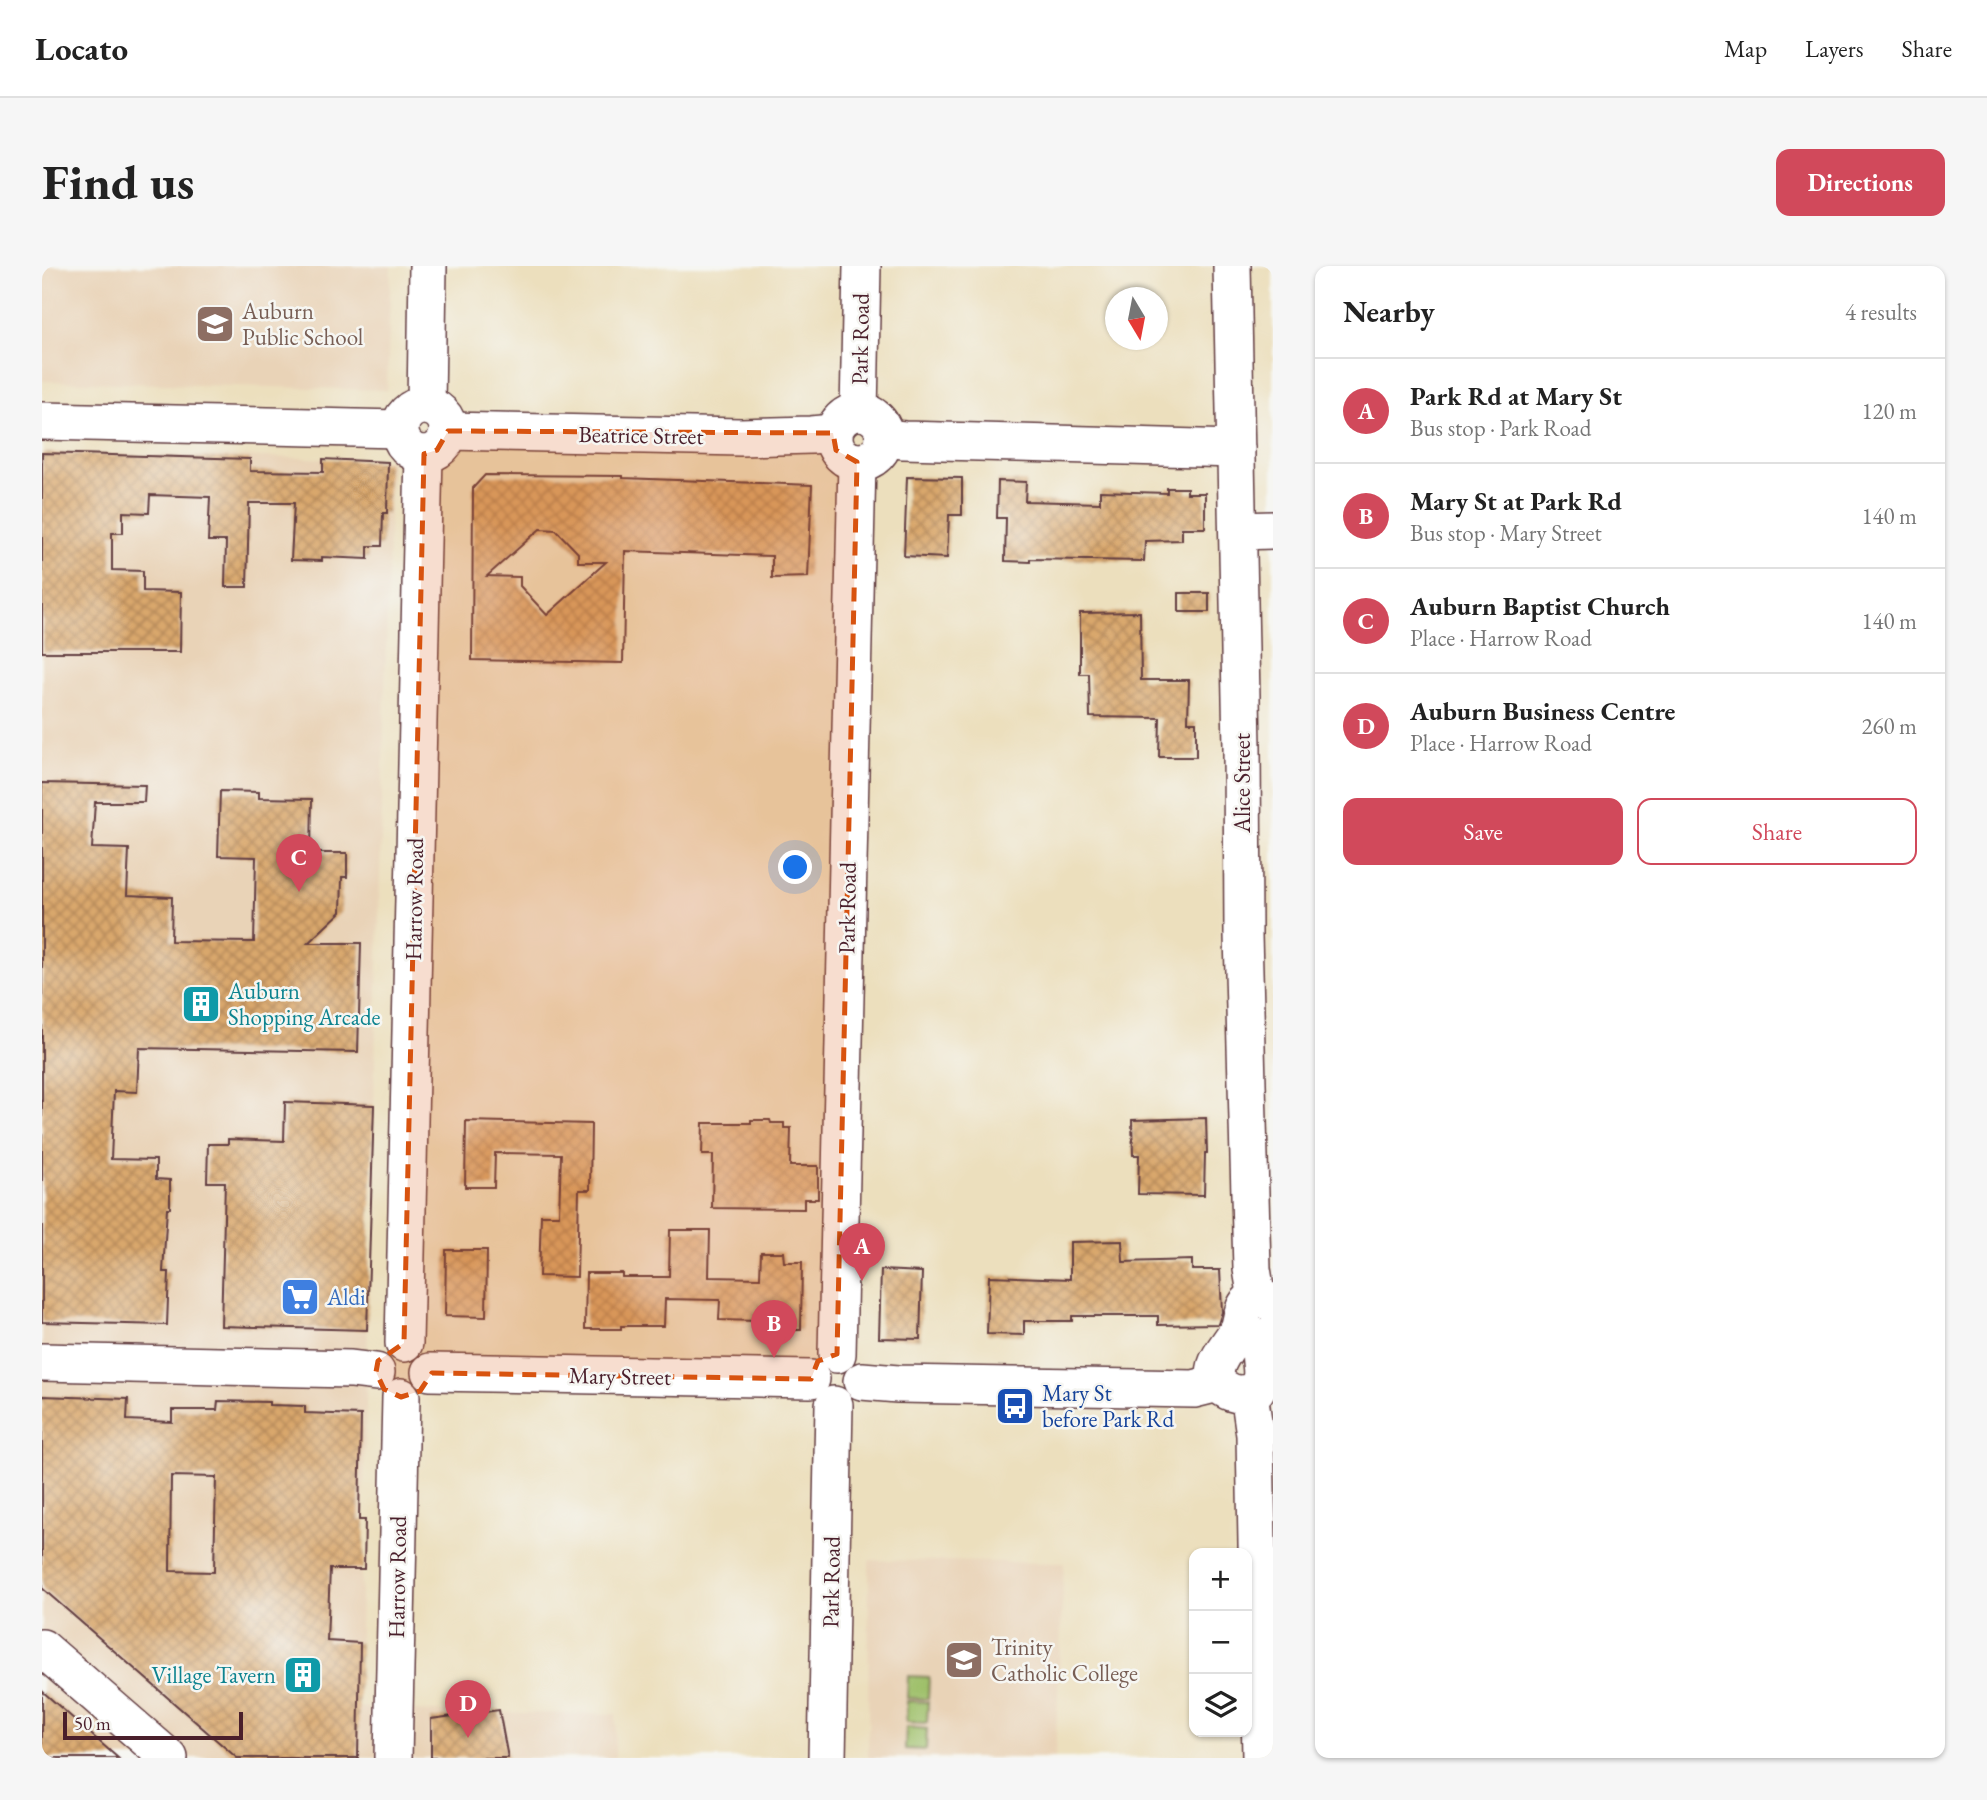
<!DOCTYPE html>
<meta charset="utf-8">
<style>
body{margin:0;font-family:"EB Garamond",serif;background:#f6f6f6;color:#222}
.controls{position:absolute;right:21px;bottom:21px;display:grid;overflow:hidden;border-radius:14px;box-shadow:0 2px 5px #0004}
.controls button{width:63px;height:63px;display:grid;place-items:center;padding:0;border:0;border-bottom:2px solid #e0e0e0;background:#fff;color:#222;font:35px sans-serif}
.compass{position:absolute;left:1063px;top:21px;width:63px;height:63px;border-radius:50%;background:#fff;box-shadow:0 2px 5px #0004;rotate:170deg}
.scale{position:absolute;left:21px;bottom:18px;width:180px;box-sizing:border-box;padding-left:7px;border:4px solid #4a1f2b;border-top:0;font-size:19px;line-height:24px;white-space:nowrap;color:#4a1f2b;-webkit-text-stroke:5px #f6f6f2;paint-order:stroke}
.you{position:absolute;left:754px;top:602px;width:24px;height:24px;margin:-18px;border:5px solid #fff;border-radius:50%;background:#1a73e8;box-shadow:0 0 0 10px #1a73e833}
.badge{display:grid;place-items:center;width:46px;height:46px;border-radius:50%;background:#d1495b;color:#fff;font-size:23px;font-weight:700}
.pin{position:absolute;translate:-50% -58px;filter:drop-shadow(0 2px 4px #0008)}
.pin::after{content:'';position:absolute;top:37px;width:24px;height:21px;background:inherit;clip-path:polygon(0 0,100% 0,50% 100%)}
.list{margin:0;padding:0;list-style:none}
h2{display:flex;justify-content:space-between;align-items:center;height:91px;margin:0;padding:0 28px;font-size:30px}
h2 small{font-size:23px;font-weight:400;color:#767676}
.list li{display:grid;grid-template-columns:46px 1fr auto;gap:21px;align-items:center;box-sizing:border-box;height:105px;padding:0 28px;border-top:2px solid #e0e0e0}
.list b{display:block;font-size:26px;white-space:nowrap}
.list p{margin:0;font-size:23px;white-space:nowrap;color:#767676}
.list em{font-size:23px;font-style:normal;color:#767676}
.actions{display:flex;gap:14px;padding:21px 28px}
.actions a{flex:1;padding:16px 0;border:2px solid #d1495b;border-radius:14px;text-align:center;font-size:24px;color:#d1495b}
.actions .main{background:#d1495b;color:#fff}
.icon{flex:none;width:38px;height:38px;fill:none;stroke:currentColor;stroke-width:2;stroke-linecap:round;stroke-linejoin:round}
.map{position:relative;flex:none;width:1231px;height:1492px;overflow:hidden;border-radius:14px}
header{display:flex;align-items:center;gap:42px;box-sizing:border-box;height:98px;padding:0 35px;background:#fff;border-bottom:2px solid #e0e0e0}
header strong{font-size:33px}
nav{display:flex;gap:38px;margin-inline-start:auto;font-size:24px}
.intro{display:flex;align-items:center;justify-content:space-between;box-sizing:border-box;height:168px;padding:0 42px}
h1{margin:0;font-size:49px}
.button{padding:18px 32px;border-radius:14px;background:#d1495b;color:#fff;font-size:24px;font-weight:700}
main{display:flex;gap:42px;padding:0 42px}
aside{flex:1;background:#fff;border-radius:14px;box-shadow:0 2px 5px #0004}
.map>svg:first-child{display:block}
.built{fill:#e9d3b7}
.park{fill:#9ec069;stroke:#74704a;stroke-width:2}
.building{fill:url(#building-cross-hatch);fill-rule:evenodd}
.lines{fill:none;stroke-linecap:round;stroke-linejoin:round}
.minor-casing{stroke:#623c41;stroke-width:40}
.minor{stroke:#fff;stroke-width:37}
.marked{fill:#d8530f;fill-opacity:0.2;stroke:#d8530f;stroke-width:5;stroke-dasharray:14 9;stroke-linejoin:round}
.labels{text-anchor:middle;stroke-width:5;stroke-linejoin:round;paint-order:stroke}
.education-label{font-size:23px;fill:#785e54;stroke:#f6f6f2;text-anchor:start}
.street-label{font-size:23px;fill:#4a1f2b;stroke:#f6f6f2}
.culture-label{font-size:23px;fill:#0d838f;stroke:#f6f6f2;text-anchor:start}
.shop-label{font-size:23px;fill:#366cbe;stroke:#f6f6f2;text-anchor:start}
.transit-label{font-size:23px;fill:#164399;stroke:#f6f6f2;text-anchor:start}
</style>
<header>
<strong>Locato</strong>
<nav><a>Map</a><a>Layers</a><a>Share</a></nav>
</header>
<div class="intro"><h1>Find us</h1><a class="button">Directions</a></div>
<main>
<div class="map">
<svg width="1231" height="1492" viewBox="0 0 1231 1492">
<defs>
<pattern id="building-cross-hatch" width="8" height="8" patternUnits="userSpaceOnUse" patternTransform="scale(1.75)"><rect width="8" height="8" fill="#d9a76c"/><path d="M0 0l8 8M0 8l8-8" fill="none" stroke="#b28759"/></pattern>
</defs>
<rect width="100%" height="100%" fill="#f6f6f2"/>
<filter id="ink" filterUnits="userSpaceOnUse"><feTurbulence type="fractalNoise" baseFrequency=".0143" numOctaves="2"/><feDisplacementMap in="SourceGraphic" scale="14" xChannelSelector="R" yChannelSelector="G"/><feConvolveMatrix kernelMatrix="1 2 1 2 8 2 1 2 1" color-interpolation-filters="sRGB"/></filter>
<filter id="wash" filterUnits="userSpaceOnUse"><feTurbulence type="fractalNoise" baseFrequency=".00686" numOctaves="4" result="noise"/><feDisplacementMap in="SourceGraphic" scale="28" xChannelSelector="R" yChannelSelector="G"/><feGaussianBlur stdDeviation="1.57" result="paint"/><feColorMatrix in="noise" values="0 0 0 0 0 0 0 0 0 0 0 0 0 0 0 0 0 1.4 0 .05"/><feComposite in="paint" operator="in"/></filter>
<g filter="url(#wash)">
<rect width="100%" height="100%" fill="#ecdfbd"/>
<g class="built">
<path d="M0,0H349L345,124L0,115Z"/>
<path d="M0,186L349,194L316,1441L391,1446L574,1448L573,1492H0Z"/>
<path d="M827,1294L1022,1297L1013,1492H826Z"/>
</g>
<g class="park">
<path d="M866,1410L887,1411L886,1433L865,1432Z"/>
<path d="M865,1435L886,1436L885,1457L864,1456Z"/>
<path d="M864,1461L885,1463L884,1484L863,1483Z"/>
</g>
<g id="blocks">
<g class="building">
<path d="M0,187L208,193V205L281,206V193L346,196L345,247H341L340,280H326V293L280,291V295L249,294L252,237H207L205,321H183L184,275H166L168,231L108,229L107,247L81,246V267H70V304L101,305V325L139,326L138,386H0Z"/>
<path d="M443,209L581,210V212L770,219L766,311L730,312V290L583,285L581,397L430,394L431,222ZM498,263L514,264L536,287V296H564L505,349L478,320V311L445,310Z"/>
<path d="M865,211L920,212V249H907L905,292L862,290Z"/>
<path d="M956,215L984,216L983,235L1058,237V225L1125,227V222H1145V227H1163V262H1140V274L1103,275L1102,295L988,293V296L963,295L964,252H955Z"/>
<rect x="1137" y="327" width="30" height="19"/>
<path d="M1098,346L1099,414H1147L1146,456H1154V491H1117L1118,452L1048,451L1047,408H1038V347Z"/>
<path d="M0,517L103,519L102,536H53L50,582L87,583L85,629L130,631L129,675L212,676L214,591L176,590L178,525L217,526V532L270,533L269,587H305V611H300L299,646L266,677H319L316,786L97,782L95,826L72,825L69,893L114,894V913L128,914V942H125L121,1006H127L125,1059L0,1056Z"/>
<path d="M243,836L332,839L325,1064L179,1060L183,916H165L166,878H186V873L242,875Z"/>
<path d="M1164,852L1165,887H1163L1162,929L1096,928L1097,889H1091L1090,854Z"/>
<path d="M709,854H728L729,857H742V862H749L748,900H776V933H762V943L670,942L671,889H660L661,857H709Z"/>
<path d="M424,855L549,858L548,924H537L535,1011L497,1010L499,949H517L519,888L453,887L452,921H423Z"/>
<path d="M628,964H668L667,1011L718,1012L719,986H741L742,996H760L759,1064H717V1055L677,1054L678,1034L623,1033L622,1060H579V1063H543L544,1007H580V1011H627Z"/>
<path d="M1080,975L1081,996L1150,994V1004H1178L1180,1046L1176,1058L1116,1059V1050H1030V1055H982V1069L945,1068L947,1010L1028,1013V976Z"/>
<path d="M404,984H445L444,1051L403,1050Z"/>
<path d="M839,1004L880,1006L878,1073L837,1072Z"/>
<path d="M0,1130L86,1133L85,1154L130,1156V1144H175L176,1135L227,1136V1139L263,1140V1147L319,1149L317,1254H323L322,1303H288L285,1375L318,1377L316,1492H195L0,1322ZM129,1210L174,1211L172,1306L128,1305Z"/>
<path d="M0,1425L76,1492H0Z"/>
<path d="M457,1444L466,1492H389V1453Z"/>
</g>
</g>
</g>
<g filter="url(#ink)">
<use href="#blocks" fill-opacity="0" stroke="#623c41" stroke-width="2"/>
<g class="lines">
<g class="minor-casing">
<g id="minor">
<path d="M1190,0L1200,480L1201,669L1210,1003L1215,1033"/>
<circle cx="382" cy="164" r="24"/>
<path d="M384,140L386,0"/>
<circle cx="817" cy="171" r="25"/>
<path d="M817,146L820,0"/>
<path d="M0,155L357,163"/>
<path d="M406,165L699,171L769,169L791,167"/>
<path d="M842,172L862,174L1194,183"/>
<path d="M1196,265L1231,264"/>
<path d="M1231,1037C1223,1033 1213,1030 1206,1037C1200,1043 1200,1055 1197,1063C1188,1080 1158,1106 1183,1123C1193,1130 1203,1129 1214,1124C1230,1102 1205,1086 1231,1067"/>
<path d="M362,1077L382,188"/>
<path d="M795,1088L815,196"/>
<path d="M0,1096L309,1103L334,1106"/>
<path d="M388,1106L769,1113"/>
<path d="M820,1115L856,1118L1152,1123L1176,1117"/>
<path d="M1207,1127L1213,1169L1219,1492"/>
<path d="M0,1382L127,1492"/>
<path d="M351,1492L359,1131"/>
<path d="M785,1492L792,1139"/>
</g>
</g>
<use href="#minor" class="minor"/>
</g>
</g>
<path class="marked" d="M406,165L791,167L794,184L815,196L795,1088L776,1095L769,1113L390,1107L378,1125L359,1131L342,1123L334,1106L336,1095L362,1077L382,188L395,184Z"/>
<defs>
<g id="school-square" transform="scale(2.0125)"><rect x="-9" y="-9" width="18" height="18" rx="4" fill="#8d6e63" stroke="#f6f6f2"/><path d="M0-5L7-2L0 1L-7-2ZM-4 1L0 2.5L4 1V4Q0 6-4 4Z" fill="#fff"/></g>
<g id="building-square" transform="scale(2.0125)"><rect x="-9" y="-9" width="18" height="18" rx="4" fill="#0f9aa8" stroke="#f6f6f2"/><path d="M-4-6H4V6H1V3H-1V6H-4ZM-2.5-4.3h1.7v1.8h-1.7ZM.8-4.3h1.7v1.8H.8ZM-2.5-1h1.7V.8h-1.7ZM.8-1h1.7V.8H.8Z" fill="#fff"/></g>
<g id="supermarket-square" transform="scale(2.0125)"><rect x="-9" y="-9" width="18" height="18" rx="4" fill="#3f7fe0" stroke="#f6f6f2"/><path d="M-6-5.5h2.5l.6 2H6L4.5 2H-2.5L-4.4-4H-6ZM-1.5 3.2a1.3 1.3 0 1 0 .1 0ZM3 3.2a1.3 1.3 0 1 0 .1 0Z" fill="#fff"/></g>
<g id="bus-square" transform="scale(2.0125)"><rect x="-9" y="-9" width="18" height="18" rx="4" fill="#1a4fb4" stroke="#f6f6f2"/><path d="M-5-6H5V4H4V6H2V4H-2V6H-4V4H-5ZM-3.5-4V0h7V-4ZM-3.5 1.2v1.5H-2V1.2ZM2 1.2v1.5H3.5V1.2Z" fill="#fff"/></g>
</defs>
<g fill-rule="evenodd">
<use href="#school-square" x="173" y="58"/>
<use href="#building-square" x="159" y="738"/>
<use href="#supermarket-square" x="258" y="1031"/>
<use href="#bus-square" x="973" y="1140"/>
<use href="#school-square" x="922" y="1394"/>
<use href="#building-square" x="261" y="1409"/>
</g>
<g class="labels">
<g class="education-label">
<text x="200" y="53">Auburn<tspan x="200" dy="26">Public School</tspan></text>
<text x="949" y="1389">Trinity<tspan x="949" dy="26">Catholic College</tspan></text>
</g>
<g class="street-label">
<text transform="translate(818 73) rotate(-89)" y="8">Park Road</text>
<text transform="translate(599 169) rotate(1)" y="8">Beatrice Street</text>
<text transform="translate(1200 517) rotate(-90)" y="8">Alice Street</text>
<text transform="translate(372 633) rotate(-89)" y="8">Harrow Road</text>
<text transform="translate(805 642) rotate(-89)" y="8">Park Road</text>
<text transform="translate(578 1110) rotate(1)" y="8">Mary Street</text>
<text transform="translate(355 1311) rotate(-89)" y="8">Harrow Road</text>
<text transform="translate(789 1316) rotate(-89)" y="8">Park Road</text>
</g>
<g class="culture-label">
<text x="186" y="733">Auburn<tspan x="186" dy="26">Shopping Arcade</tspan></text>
<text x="234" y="1417" text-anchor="end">Village Tavern</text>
</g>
<g class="shop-label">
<text x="285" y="1039">Aldi</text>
</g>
<g class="transit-label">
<text x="1000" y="1135">Mary St<tspan x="1000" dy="26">before Park Rd</tspan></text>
</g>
</g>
</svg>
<div class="controls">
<button>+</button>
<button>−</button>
<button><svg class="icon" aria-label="layers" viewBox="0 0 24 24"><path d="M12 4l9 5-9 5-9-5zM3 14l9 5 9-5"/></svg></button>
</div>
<svg class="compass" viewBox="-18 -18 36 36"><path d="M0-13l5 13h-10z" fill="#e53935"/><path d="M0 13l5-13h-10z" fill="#767676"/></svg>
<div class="scale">50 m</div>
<div class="you"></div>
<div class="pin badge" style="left:820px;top:1015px">A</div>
<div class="pin badge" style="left:732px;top:1092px">B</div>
<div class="pin badge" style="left:257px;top:626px">C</div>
<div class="pin badge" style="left:426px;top:1472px">D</div>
</div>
<aside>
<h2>Nearby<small>4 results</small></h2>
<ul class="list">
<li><span class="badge">A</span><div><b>Park Rd at Mary St</b><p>Bus stop · Park Road</p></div><em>120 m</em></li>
<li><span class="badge">B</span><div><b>Mary St at Park Rd</b><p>Bus stop · Mary Street</p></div><em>140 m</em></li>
<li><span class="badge">C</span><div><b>Auburn Baptist Church</b><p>Place · Harrow Road</p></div><em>140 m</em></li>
<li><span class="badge">D</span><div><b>Auburn Business Centre</b><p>Place · Harrow Road</p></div><em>260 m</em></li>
</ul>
<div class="actions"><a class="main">Save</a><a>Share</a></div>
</aside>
</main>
